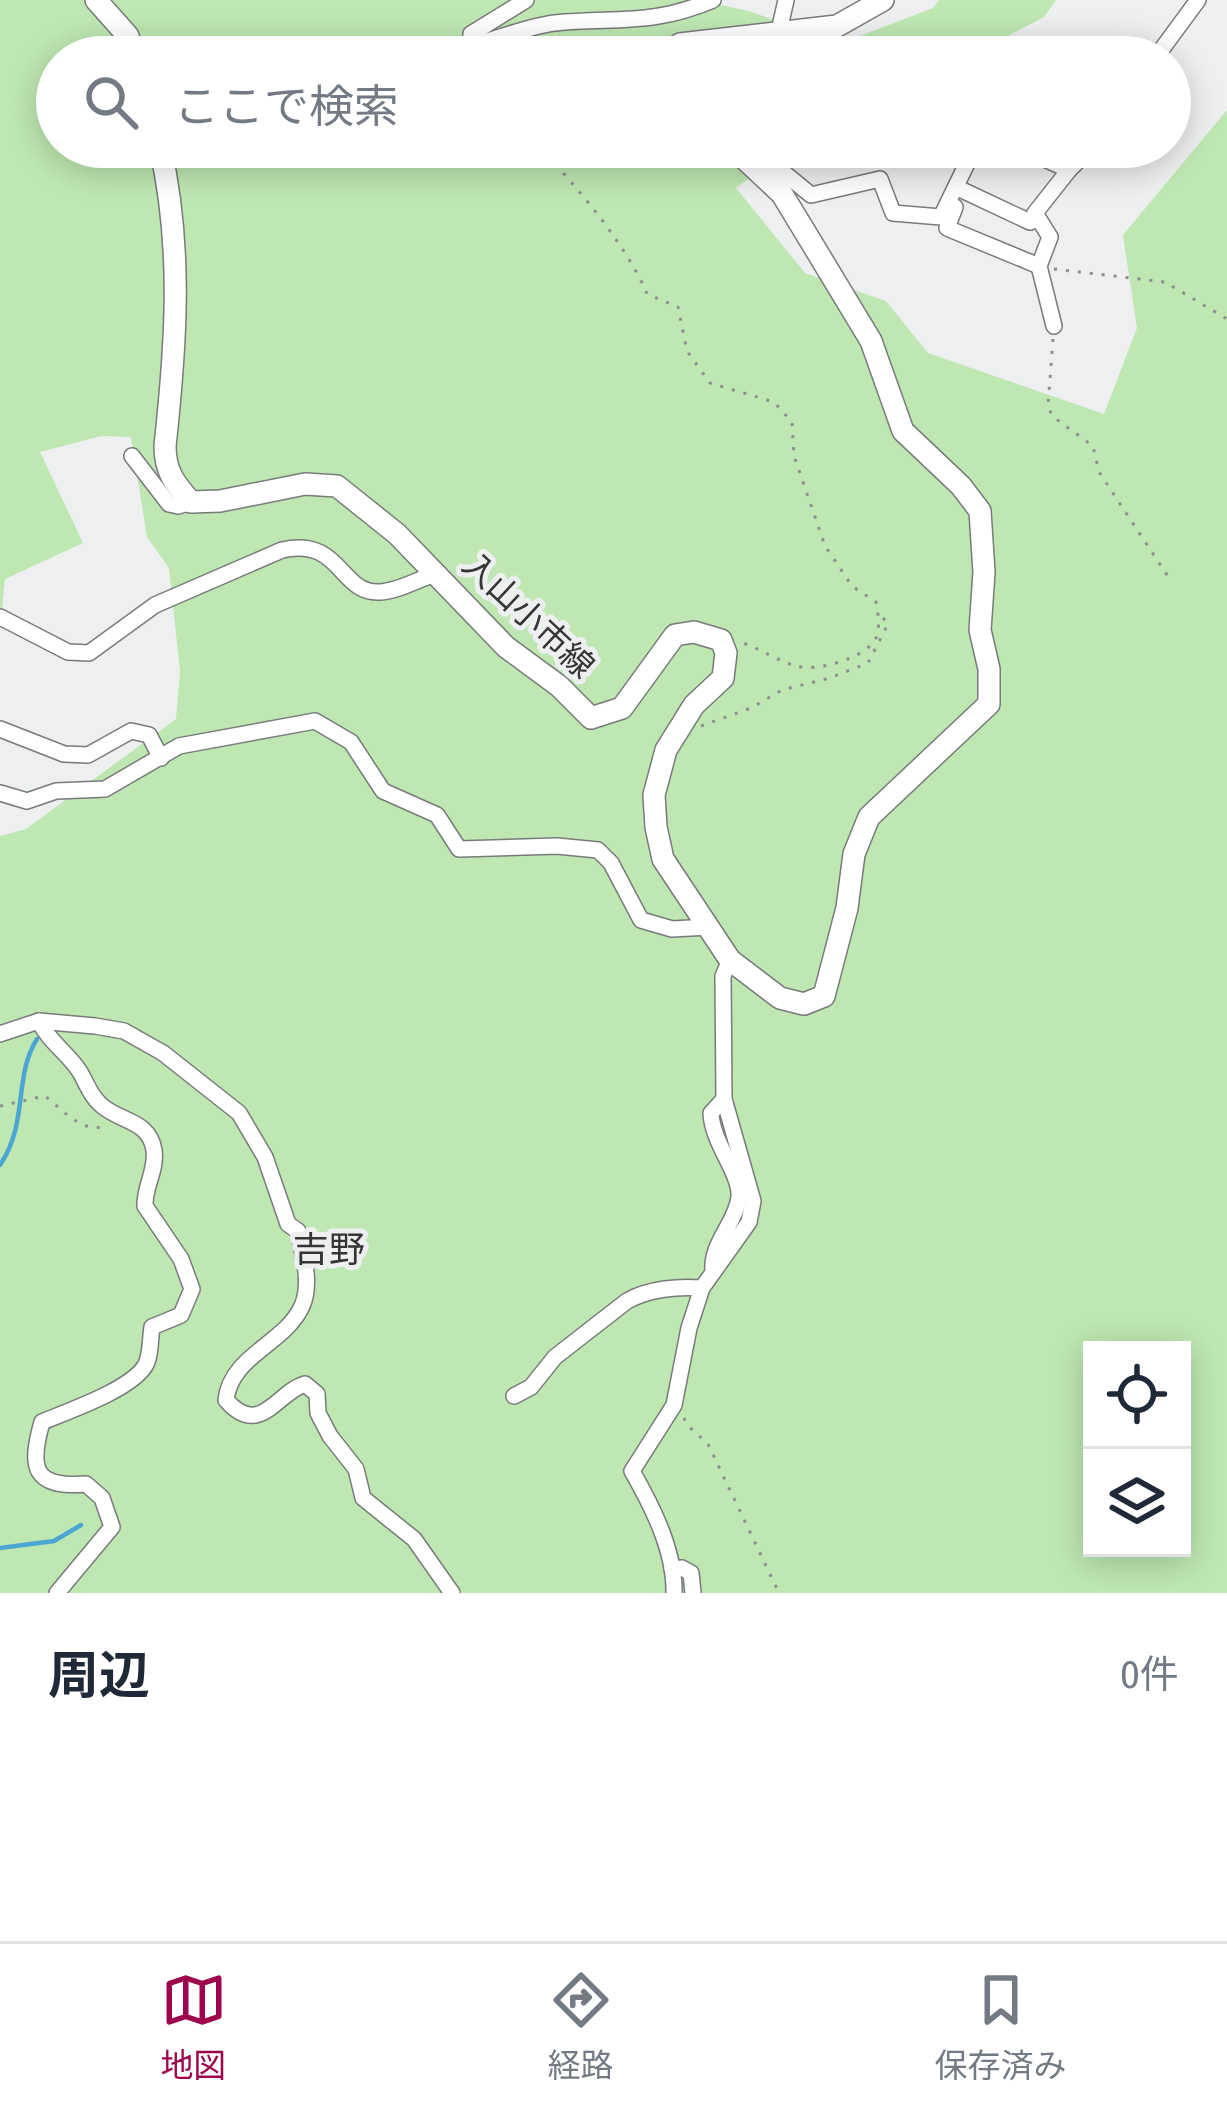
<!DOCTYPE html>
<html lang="ja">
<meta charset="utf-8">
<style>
body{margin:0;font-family:"Fira Sans Condensed","Noto Sans JP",sans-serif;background:#f2f2f3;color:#1f2937}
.controls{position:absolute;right:36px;bottom:36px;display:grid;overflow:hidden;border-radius:0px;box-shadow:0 6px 30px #0003}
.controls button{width:108px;height:108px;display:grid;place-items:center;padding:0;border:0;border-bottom:3px solid #e0e1e3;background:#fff;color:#1f2937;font:60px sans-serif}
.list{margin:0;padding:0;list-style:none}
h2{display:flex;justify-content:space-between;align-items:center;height:156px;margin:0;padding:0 48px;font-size:51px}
h2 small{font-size:39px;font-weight:400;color:#747a83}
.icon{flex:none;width:66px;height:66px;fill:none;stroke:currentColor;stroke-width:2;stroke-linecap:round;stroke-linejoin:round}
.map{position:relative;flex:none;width:1227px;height:1593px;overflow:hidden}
.search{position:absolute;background:#fff;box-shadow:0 6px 30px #0003;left:36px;right:36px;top:36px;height:132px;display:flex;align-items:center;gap:30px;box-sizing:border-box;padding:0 42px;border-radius:66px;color:#747a83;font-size:45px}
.sheet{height:348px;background:#fff}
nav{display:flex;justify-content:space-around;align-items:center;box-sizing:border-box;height:168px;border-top:3px solid #e0e1e3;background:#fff;font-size:33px;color:#747a83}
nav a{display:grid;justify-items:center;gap:6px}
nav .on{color:#9e054c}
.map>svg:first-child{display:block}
.green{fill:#bee7b1;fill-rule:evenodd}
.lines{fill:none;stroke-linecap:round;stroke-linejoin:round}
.stream{stroke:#4ca6d4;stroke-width:4.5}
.minor-casing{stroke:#787a7b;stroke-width:18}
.secondary-casing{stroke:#787a7b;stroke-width:24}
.path{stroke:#8d8e8f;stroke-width:3;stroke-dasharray:3 9;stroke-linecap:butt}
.minor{stroke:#fff;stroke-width:15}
.secondary{stroke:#fff;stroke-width:21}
.labels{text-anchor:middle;stroke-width:10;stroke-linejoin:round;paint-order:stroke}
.street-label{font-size:33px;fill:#343535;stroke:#edeff0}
.neighbourhood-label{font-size:36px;fill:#343535;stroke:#edeff0}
</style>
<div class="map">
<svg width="1227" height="1593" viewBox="0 0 1227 1593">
<rect width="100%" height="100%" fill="#edeff0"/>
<path class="green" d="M0,0H697L749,11L839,44L933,8L939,0H1056L1044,17L967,57H57V147H792L736,188L805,273L886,301L928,353L1104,414L1137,328L1123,235L1227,110V1593H0V836L26,829L176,719L180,671L169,568L147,537L131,437L101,436L40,452L83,543L5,579L0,628ZM1092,1350H1182V1548H1092Z"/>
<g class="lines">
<g class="stream">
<path d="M0,1165C29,1122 13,1077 37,1039"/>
<path d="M0,1548L54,1541L81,1525"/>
</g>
<g class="minor-casing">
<g id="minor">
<path d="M779,31L786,0"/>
<path d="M469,57L471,34L526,0"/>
<path d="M483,57L481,43C505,36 530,26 555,23C617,17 651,26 713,0"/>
<path d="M1156,57L1198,0"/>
<path d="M1018,147L1069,170L1092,147"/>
<path d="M756,168L772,163L811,195L880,179L893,213L941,217L973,151L1005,147"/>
<path d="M962,190L1030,222L1038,219"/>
<path d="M955,207L947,228L1039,266"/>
<path d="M1054,326L1039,266L1050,237L1035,213L1069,170"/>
<path d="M132,456L169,504L178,506L191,502"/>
<path d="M0,617L68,652L89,653L155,605L282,550C341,536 340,595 380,592C398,591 419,579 435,574"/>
<path d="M0,729L64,754L88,755L131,731L149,735L161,758"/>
<path d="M0,793L27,801L56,791L105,789L179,746L315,721L351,742L383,791L437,815L459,849L557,846L598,850L611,863L641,920L672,929L709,927"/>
<path d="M39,1021C49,1042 68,1053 80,1072C87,1084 90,1095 100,1104C118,1122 149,1119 154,1150C157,1170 144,1187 145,1206L181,1259L192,1289L181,1315L152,1327C150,1339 151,1356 145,1366C130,1390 68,1411 42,1422C29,1468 33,1488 86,1484L102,1498L112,1527L57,1593"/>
<path d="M0,1034L39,1021L95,1026L124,1031L163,1053L239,1113L265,1157L288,1224L298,1231C303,1253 312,1284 302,1306C285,1344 231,1355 226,1400C260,1439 277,1392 305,1384L317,1394L318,1413L330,1436L356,1469L363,1498L414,1539L452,1593"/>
<path d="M713,1270C711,1243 736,1223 739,1197C741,1174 712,1143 711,1113L724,1099"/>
<path d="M514,1396L531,1387L555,1357L627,1301C648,1289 678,1286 702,1288"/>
<path d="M672,1569L682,1568L691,1573L693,1593"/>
<path d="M674,1593C675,1551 652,1506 632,1471L674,1405L689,1328L702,1288L749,1222L753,1201L724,1099L723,976L730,960"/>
</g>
</g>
<g class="secondary-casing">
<g id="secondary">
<path d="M96,0L128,36L135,57"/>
<path d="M662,57L680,44L837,26L883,0"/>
<path d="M160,147C183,247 176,345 165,446C165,472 175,484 191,502L220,501L305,484L337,486L397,534L506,647L559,686L591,718L622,708L675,635L694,632L721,640L726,653L723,678L694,705L666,750L654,795L656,827L663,859L730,960L780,998L804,1004L824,996L847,908L854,854L869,817L989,704V669L980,630L984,572L980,511L961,486L903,431L871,341L816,250L782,194L732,147"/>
</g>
</g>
<g class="path">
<path d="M539,147C575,184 628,247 647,294L678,307L687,351L710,383L774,402L792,422L794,456L825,546L852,586L876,602C878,614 881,628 875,640C863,659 816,672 796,666C778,661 761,649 743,643"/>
<path d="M1054,269L1165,282L1227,319"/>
<path d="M1053,339L1048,405L1052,416L1093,446L1099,472L1169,578"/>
<path d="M701,726L751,708L782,690L830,678L868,663L888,624L879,613"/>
<path d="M0,1106L45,1096C62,1109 82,1134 105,1126"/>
<path d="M684,1418L687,1425L708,1444L779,1593"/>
</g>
<use href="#minor" class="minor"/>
<use href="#secondary" class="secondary"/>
</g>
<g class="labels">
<g class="street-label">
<text transform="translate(529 615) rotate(43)" y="12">入山小市線</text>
</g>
<g class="neighbourhood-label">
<text x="329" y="1262">吉野</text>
</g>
</g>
</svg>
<div class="controls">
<button><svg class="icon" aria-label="locate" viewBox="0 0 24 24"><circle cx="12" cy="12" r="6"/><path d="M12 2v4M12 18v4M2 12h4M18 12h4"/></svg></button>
<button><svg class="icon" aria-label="layers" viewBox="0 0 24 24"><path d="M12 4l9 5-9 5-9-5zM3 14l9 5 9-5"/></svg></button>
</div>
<div class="search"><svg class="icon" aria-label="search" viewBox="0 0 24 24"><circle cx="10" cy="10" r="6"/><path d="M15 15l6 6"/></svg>ここで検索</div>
</div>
<section class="sheet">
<h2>周辺<small>0件</small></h2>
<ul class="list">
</ul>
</section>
<nav>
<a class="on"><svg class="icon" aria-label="map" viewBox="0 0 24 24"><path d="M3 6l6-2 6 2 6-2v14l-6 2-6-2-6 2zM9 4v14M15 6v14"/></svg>地図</a>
<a><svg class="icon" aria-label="directions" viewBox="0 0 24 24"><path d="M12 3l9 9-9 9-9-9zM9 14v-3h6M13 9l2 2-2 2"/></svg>経路</a>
<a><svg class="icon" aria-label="saved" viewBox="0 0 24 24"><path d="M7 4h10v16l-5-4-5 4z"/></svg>保存済み</a>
</nav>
